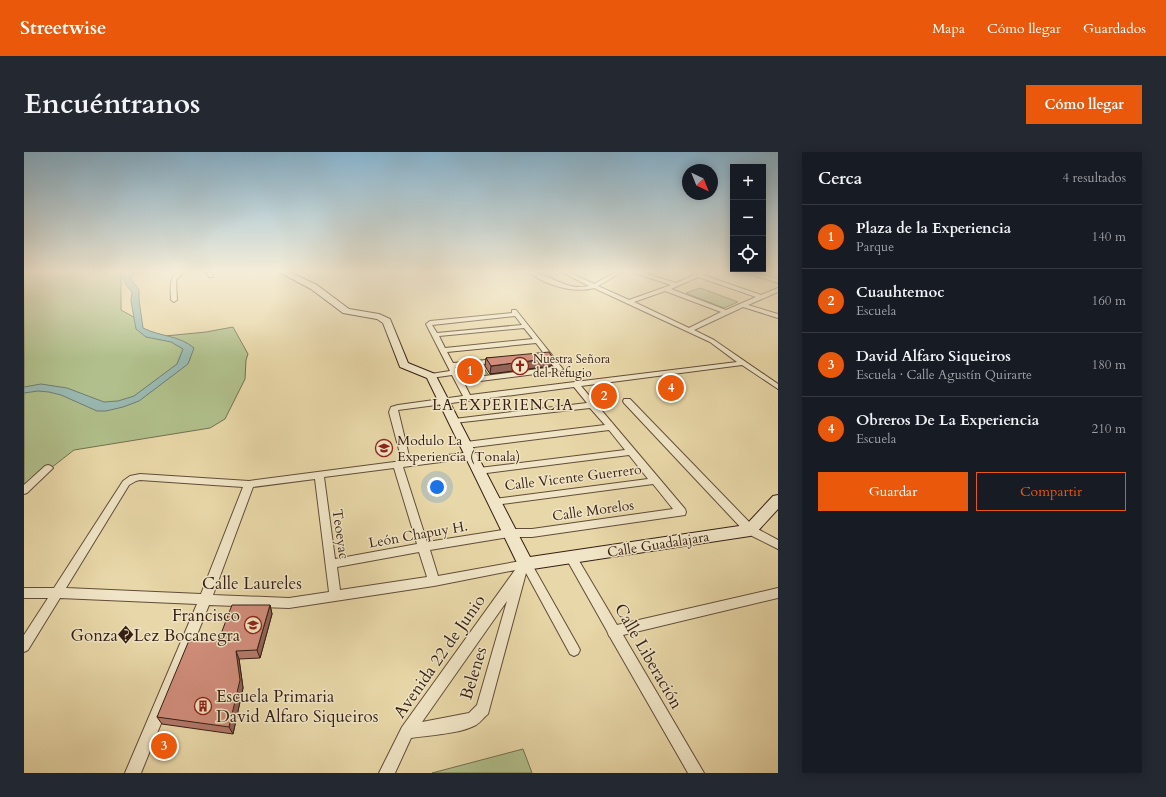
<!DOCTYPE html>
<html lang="es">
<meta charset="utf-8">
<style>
body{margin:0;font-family:Cardo,serif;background:#242831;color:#f1f3f6}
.controls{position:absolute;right:12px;top:12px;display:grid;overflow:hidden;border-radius:0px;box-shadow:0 2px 10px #0003}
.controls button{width:36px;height:36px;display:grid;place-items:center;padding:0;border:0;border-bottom:1px solid #363941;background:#171b24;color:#f1f3f6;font:20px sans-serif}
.compass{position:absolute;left:658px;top:12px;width:36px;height:36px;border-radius:50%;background:#171b24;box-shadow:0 2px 10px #0003;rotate:137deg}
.you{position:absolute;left:413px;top:335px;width:14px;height:14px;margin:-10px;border:3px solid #fff;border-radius:50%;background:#1a73e8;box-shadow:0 0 0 6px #1a73e833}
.badge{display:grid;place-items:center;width:26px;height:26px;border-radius:50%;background:#ea580c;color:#fff;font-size:13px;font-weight:700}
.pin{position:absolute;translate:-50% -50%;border:2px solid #fff;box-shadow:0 1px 4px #0006}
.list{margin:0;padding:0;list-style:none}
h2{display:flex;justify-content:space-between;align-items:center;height:52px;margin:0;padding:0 16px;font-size:17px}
h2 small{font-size:13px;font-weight:400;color:#9ea1a6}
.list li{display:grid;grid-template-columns:26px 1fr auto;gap:12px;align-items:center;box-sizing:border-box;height:64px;padding:0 16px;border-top:1px solid #363941}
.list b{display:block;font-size:15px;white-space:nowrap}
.list p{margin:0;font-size:13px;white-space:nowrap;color:#9ea1a6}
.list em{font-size:13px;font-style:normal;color:#9ea1a6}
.actions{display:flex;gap:8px;padding:12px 16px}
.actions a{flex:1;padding:9px 0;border:1px solid #ea580c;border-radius:0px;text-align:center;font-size:14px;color:#ea580c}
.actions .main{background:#ea580c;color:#fff}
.icon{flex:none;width:22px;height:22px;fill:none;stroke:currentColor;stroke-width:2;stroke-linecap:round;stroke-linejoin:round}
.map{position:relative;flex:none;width:754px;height:621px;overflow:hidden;border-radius:0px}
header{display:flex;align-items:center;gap:24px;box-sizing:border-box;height:56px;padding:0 20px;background:#ea580c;color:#fff}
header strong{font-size:19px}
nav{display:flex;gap:22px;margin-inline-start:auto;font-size:14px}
.intro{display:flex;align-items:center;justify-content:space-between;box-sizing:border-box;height:96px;padding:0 24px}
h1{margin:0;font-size:28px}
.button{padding:10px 18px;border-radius:0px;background:#ea580c;color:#fff;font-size:14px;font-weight:700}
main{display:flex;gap:24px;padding:0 24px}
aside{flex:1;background:#171b24;border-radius:0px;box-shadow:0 2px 10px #0003}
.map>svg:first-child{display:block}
.green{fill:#b0bf8b;stroke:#736f50}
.water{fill:#99b8b0;stroke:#717b72}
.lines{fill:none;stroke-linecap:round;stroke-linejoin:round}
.street-casing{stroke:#624d39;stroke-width:2}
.secondary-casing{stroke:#361f14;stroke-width:2}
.street{fill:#f0e5c6;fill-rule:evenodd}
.secondary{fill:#f0e5c6;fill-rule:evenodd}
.wall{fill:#b3796a;stroke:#361f14}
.shaded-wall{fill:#926356;stroke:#361f14}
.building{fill:#d08d7b;stroke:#361f14}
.labels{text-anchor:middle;stroke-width:3;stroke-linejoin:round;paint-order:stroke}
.far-poi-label{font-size:12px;fill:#361f14;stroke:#f0e5c6;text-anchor:start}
.poi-label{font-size:14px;fill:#361f14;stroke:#f0e5c6;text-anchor:start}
.street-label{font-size:14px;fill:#361f14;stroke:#f0e5c6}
.neighbourhood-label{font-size:15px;letter-spacing:1px;fill:#361f14;stroke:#f0e5c6}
.near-street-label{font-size:17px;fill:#361f14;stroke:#f0e5c6}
.near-poi-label{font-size:17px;fill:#361f14;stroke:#f0e5c6;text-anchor:end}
</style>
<header>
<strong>Streetwise</strong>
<nav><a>Mapa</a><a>Cómo llegar</a><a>Guardados</a></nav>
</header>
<div class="intro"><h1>Encuéntranos</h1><a class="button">Cómo llegar</a></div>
<main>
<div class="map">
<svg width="754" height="621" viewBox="0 0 754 621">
<rect width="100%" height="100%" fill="#e8d7a8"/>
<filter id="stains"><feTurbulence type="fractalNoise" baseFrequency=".005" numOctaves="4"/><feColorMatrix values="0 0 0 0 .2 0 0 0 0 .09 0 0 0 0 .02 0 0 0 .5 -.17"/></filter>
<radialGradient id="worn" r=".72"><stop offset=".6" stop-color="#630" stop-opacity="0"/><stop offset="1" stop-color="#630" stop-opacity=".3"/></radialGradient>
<g class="green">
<path d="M0,119H97V158L115,168L120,179L131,185L182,180L209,175L224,202L222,208L221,227L201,267L186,276L50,298L0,337Z"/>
<path d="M676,136L714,150L700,156L662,141Z"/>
<path d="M457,212L466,225L435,229L427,213Z"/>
<path d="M499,597L508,621H408Z"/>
</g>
<path class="water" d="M101,119H115L106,126L115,138V148L119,176C137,185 155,183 170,196L164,212L115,249L99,255L82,259H73L37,243L25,240L14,239L0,241V235L17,232L43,236L80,250L94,249L110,244L153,212L159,197L147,190L122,185L112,177L107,149L108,140L102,133L99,126Z"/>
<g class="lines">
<g class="street-casing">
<g id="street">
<path d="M155,119H161L152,128L153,148L150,150L147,148C147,136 144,127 155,119Z"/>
<path d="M182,119H187L189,125H185Z"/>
<path d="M502,119C524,119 540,140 565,134L536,119H543L570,132L594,119H600L574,134L605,148L647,133L605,119H613L652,131L679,119H686L679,123L737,143L754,136V140L724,153L754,162V166L719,155L670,178L690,188L754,232V237L718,213L557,234L661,357L662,360L661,363L508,385H485L406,398L414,424L502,408L506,409L554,494L556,498L554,502L550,504L546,502L502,421L464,562C460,565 457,570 452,573C435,582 407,583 387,586L371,621H355L378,575L491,418L410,434L265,456L185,453L117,621H101L173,452L36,446L4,498L0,500V483L24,446H0V436H30L99,329L106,324L116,322L225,329L378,309L365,260L367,255L374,253L439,244L428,223L407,226L403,224L407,222L426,219L402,172L406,169L488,161V158H492L539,217L535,219L440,231L446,243L713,210L686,190L570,136C547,142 520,132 502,119ZM674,125L732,145L702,158L647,137ZM641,139L697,160L665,176L610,150ZM491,164L498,173L413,181L408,173ZM500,176L509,187L421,196L415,184ZM512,191L530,215L437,227L431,215L473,211L476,209L473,207L429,211L423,200ZM550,235L563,251L430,267L426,269L430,271L566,256L581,273L442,290L438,293L442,296L585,278L601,298L455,316L452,317L450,319L452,321L455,322L605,303L624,327L470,347L467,348L465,350L467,352L470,353L629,332L649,357L508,377H485L403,390L379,315L447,306L451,303L447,300L386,308L374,258ZM370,316L393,392L311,407L300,325ZM291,327L305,440L265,446L189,443L229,335ZM116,328L219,335L177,442L42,436L105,333L112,329ZM395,400L403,425L316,438L313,415ZM483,449L453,553L445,561L398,570Z"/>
<path d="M717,119H726L754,127V131Z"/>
<path d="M600,247H606L730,375L754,388V397L722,381L600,251L599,249Z"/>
<path d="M24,313L27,314L29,316L27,318L3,341L0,342V333L21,314Z"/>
<path d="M547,401L551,402L593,473L754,436V446L599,483L680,621H664L586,485L585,484L583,479L543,408L542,405L543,402Z"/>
</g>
</g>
<g class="secondary-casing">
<path id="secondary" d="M253,119H263L293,133L325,157L355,162L366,167L384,211L411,222L412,224L506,405L722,373L749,344L754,343V357L731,382L726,384L502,418L496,417L403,226L376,215L359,171L353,167L319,161L287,137Z"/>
</g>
<use href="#street" class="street"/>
<use href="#secondary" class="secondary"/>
</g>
<g class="wall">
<path d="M462,206H529L527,214L466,222L461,214Z"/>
<path d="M246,453L248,462L236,506L215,507L219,536L209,582L138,572L133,565L195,487Z"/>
</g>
<g class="shaded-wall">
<path d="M529,206L527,214L466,222L467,214Z"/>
<path d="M246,453L248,462L236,506L233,498Z"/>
<path d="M212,499L215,507L219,536L209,582L205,575Z"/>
</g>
<g class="building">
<path d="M525,200L529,206L467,214L462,206Z"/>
<path d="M208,453H246L233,498L212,499L216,528L205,575L133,565L166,486L195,487Z"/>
</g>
<linearGradient id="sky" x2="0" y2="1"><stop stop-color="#88b6d2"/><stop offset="0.58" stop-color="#f5edd8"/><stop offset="1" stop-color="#f5edd8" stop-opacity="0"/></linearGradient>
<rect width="754" height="206" fill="url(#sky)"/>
<defs>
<g id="church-ring" transform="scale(0.9)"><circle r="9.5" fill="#f0e5c6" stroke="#8f2418" stroke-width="1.5"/><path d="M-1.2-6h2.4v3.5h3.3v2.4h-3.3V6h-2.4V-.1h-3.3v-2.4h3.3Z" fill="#8f2418"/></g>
<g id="university-ring" transform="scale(0.9)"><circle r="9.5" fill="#f0e5c6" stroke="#8f2418" stroke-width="1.5"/><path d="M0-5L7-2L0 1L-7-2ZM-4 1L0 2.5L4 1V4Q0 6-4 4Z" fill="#8f2418"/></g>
<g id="school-ring" transform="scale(0.9)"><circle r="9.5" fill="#f0e5c6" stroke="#8f2418" stroke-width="1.5"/><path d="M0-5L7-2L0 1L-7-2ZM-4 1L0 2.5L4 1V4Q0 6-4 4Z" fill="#8f2418"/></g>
<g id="building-ring" transform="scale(0.9)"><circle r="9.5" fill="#f0e5c6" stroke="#8f2418" stroke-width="1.5"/><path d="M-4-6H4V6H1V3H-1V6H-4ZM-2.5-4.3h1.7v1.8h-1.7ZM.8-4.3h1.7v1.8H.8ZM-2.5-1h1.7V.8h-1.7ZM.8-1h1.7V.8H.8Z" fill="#8f2418"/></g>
</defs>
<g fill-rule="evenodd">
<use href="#church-ring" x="496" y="214"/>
<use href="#university-ring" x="360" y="296"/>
<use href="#school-ring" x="229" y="473"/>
<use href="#building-ring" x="179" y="554"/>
</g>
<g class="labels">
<g class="far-poi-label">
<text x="509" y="211">Nuestra Señora<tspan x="509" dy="14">del Refugio</tspan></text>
</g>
<g class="poi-label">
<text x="373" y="293">Modulo La<tspan x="373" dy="16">Experiencia (Tonala)</tspan></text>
</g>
<g class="street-label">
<text transform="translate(549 325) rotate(-7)" y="5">Calle Vicente Guerrero</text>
<text transform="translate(569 358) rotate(-8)" y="5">Calle Morelos</text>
<text transform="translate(317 382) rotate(82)" y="5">Teoeyac</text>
<text transform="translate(394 382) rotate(-10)" y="5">León Chapuy H.</text>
<text transform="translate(634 392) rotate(-9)" y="5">Calle Guadalajara</text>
</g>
<g class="neighbourhood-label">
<text x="479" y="258">LA EXPERIENCIA</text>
</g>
<g class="near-street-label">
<text x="228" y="437">Calle Laureles</text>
<text transform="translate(415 504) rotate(-55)" y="6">Avenida 22 de Junio</text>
<text transform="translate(625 504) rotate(60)" y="6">Calle Liberación</text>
<text transform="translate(449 521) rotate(-73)" y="6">Belenes</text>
</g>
<g class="near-poi-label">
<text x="216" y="469">Francisco<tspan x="216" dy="20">Gonza�Lez Bocanegra</tspan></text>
<text x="192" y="550" text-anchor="start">Escuela Primaria<tspan x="192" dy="20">David Alfaro Siqueiros</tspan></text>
</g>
</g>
<rect width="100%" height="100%" filter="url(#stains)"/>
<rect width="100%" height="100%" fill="url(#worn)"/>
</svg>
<div class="controls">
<button>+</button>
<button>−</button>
<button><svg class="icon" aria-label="locate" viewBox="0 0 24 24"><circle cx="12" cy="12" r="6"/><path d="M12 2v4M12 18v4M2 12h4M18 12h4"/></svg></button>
</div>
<svg class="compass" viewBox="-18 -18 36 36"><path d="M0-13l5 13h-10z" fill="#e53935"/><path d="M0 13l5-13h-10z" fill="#9ea1a6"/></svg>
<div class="you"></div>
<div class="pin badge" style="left:446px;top:219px">1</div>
<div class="pin badge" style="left:580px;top:244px">2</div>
<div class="pin badge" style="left:140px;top:594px">3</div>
<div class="pin badge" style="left:647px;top:236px">4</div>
</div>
<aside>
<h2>Cerca<small>4 resultados</small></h2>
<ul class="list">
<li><span class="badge">1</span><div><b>Plaza de la Experiencia</b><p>Parque</p></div><em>140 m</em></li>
<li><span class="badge">2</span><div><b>Cuauhtemoc</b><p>Escuela</p></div><em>160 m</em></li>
<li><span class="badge">3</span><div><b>David Alfaro Siqueiros</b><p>Escuela · Calle Agustín Quirarte</p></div><em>180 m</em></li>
<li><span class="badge">4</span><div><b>Obreros De La Experiencia</b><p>Escuela</p></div><em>210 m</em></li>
</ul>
<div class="actions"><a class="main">Guardar</a><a>Compartir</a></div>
</aside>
</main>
